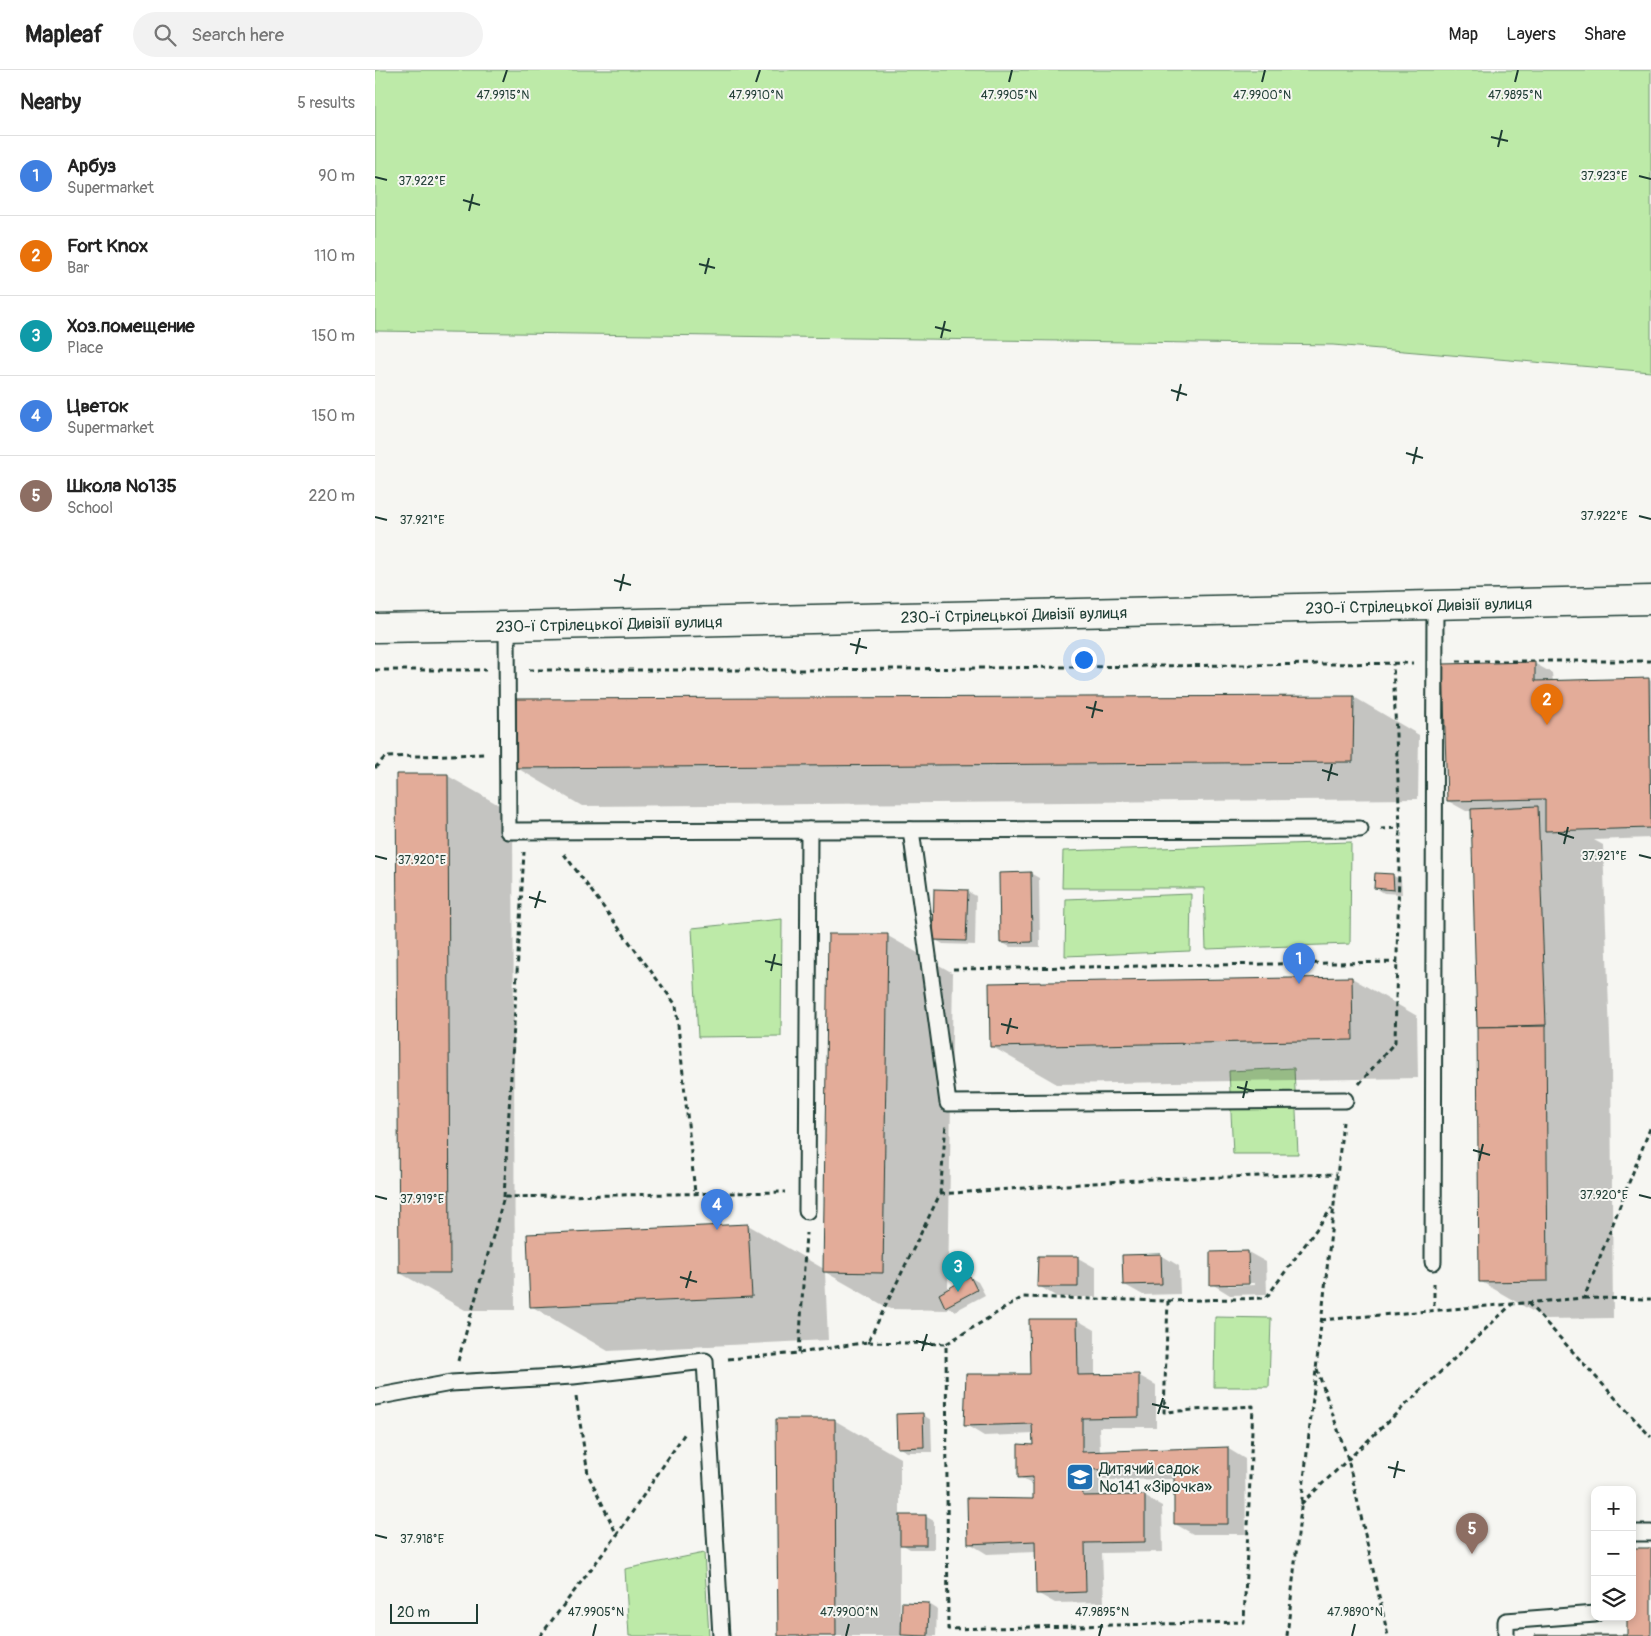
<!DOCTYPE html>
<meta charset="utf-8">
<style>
body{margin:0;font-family:Pangolin,sans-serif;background:#f2f2f2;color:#222}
.controls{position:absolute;right:15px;bottom:15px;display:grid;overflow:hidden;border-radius:10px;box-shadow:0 2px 8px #0003}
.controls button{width:45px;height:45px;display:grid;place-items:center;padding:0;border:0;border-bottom:1px solid #e0e0e0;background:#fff;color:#222;font:25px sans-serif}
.scale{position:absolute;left:15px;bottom:12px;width:88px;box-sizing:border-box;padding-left:5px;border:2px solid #1f3d34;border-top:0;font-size:14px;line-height:18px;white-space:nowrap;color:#1f3d34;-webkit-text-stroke:4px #f6f6f2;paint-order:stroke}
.you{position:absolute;left:708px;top:589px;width:18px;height:18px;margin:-12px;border:4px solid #fff;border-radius:50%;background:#1a73e8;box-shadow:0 0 0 8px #1a73e833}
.badge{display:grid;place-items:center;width:32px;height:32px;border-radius:50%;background:#1f6fb2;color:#fff;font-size:16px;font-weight:700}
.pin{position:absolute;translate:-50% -41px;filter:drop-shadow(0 1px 2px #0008)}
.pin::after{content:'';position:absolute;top:26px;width:18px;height:15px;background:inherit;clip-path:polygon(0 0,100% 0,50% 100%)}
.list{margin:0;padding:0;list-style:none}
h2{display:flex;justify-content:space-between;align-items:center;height:65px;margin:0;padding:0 20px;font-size:21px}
h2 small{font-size:16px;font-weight:400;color:#767676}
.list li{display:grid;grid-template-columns:32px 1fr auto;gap:15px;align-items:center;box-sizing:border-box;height:80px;padding:0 20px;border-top:1px solid #e0e0e0}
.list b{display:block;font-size:19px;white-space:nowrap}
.list p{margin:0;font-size:16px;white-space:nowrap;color:#767676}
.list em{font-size:16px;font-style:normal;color:#767676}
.icon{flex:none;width:28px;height:28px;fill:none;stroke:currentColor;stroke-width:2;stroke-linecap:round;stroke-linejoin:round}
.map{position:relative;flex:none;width:1276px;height:1566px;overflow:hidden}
header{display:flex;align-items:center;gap:30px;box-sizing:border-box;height:70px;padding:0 25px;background:#fff;border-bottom:1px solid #e0e0e0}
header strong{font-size:24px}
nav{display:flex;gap:28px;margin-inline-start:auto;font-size:18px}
.search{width:350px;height:45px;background:#f2f2f2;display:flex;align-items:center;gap:12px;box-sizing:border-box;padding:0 18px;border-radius:28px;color:#767676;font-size:19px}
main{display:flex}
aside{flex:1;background:#fff}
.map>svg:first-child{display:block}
.green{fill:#bdeaa8;stroke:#6e946e}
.shadow{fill:#0003;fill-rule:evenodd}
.building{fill:#e3ac99;stroke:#1f3d34}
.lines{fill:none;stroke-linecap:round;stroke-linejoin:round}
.service-casing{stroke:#1f3d34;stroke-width:19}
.tertiary-casing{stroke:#1f3d34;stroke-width:31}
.path{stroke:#1f3d34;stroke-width:3;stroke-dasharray:5 4;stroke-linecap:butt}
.service{stroke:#f6f6f2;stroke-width:15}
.tertiary{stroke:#f6f6f2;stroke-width:28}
.ticks{fill:none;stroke:#1f3d34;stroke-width:2}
.labels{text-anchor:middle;stroke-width:4;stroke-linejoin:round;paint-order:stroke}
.street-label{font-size:16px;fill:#1f3d34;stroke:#f6f6f2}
.poi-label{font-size:16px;fill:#1f3d34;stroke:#f6f6f2;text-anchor:start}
.ticks-label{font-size:12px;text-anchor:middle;fill:#1f3d34;stroke:#f6f6f2;stroke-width:4;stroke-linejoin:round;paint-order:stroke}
</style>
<header>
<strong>Mapleaf</strong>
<div class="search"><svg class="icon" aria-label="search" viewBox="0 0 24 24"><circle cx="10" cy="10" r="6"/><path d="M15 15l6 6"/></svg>Search here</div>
<nav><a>Map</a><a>Layers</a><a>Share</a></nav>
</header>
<main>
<aside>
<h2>Nearby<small>5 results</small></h2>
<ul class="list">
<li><span class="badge" style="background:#3f7fe0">1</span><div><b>Арбуз</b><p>Supermarket</p></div><em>90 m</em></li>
<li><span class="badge" style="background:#e8710a">2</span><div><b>Fort Knox</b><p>Bar</p></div><em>110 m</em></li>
<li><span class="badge" style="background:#0f9aa8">3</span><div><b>Хоз.помещение</b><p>Place</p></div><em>150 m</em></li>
<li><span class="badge" style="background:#3f7fe0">4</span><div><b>Цветок</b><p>Supermarket</p></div><em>150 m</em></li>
<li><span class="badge" style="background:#8d6e63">5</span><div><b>Школа №135</b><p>School</p></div><em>220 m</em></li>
</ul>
</aside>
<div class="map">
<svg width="1276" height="1566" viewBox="0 0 1276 1566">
<rect width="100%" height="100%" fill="#f6f6f2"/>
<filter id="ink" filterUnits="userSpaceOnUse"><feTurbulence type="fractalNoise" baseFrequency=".02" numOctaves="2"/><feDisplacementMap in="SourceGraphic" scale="10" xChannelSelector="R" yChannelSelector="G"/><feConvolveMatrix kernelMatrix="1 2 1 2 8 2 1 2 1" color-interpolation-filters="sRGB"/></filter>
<g filter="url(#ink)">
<g class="green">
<path d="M0,0H1276V302L958,275L0,261Z"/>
<path d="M976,772L975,874L831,879L829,818H687L688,781Z"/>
<path d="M816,824L815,881L690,886L691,829Z"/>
<path d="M407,849L406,966L323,967L317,858Z"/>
<path d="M919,998L923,1084H858L854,1001Z"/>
<path d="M840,1247L896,1248L894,1317H839Z"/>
<path d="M329,1483L334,1566H254L250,1499Z"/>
</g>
<g class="shadow">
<path d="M1159,593L1177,603L1178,612L1273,609L1276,611V768L1219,770L1228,775L1236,994L1238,1248L1171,1249L1105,1211L1103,956L1097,741H1091L1073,731Z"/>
<path d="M979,627L1044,665L1043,729L207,736L142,698Z"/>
<path d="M73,706L138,743L140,1240H90L25,1203Z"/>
<path d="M655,803L664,808L665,877H635L626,872Z"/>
<path d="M1017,805L1026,810L1027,824L1009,823L1001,818Z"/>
<path d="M592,821L601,826L600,875L568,874L559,869Z"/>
<path d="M513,866L578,903L573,1220L595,1207L603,1212L610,1225L580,1241L573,1237V1240L515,1239L450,1202L453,1270L233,1281L156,1236L373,1155L449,1199Z"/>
<path d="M977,908L1042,946L1043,1008L682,1014L616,976Z"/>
<path d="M873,1182L891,1192L892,1224L855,1225L837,1214L836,1183ZM853,1213H880V1215L853,1216Z"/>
<path d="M786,1185L804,1196L805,1224L768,1225L750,1215Z"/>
<path d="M703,1188L721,1198V1227H682L664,1216Z"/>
<path d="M702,1250L720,1260V1306L763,1305L781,1315V1357H724L725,1382L852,1378L870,1389L871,1464H818L800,1454L801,1409L725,1410V1427L769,1426L787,1436L788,1482L727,1483L729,1532L680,1533L662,1523L661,1482L612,1484L594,1473L660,1430V1416L644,1407L659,1376V1364L609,1366L591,1355L656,1305Z"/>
<path d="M548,1345L556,1350L557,1382H532L523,1377Z"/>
<path d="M459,1350L525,1388V1446H550L559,1451V1479H535L525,1473V1545L554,1534L562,1539L561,1566H530L526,1563V1566H404Z"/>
</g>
<g class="building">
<path d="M1160,592V611L1274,608L1276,758L1170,761V729L1072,731L1068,594Z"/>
<path d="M979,626L978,692L141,698V629Z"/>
<path d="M21,704H73L75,1203H24Z"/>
<path d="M1163,736L1171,955L1102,957L1096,739Z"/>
<path d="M656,802L657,872L625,873L624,803Z"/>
<path d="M1000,803L1018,804L1019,820L999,818Z"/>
<path d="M559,819L593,820L591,871L558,870Z"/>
<path d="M453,864H513L508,1203L448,1202Z"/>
<path d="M977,907L978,970L615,977L614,913Z"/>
<path d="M1171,956L1173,1211L1104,1212L1102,957Z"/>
<path d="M373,1154L377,1227L155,1237L152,1164Z"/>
<path d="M873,1181L874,1214L835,1215V1182Z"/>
<path d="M786,1184L787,1214L748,1215L747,1185Z"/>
<path d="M663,1186H703V1217H662Z"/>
<path d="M595,1206L602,1220L570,1237L564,1224Z"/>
<path d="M654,1249H702L703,1305L764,1304V1347L707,1348V1382L853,1377V1454H799V1399L707,1400L708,1426L770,1425V1472L710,1473L711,1522L661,1524L660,1471L593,1474L592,1428L658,1429V1407L643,1408V1374L658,1375L657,1354L589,1356L591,1304H655Z"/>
<path d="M548,1343L549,1377L522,1378L521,1344Z"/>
<path d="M401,1349H460L461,1566H403Z"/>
<rect x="525" y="1445" width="26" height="30"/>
<path d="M1257,1478H1276V1566H1160V1565H1252V1547H1257Z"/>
<path d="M527,1532L554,1533L553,1566L526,1565Z"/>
</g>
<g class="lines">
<g class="service-casing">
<g id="service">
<path d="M132,556L133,761L434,760L432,1141"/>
<path d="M434,760L985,759"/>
<path d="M536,760L573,1033L970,1030"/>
<path d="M1058,1192L1060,535"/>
<path d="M0,1327L76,1313L198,1306L330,1291L346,1566"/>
<path d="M1257,1463H1276"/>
<path d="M1131,1566V1551L1220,1544"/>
</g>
</g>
<g class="tertiary-casing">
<g id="tertiary">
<path id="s1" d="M0,558L132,556L1276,530"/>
</g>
</g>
<g class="path">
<path d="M1082,591H1276"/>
<path d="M0,600H111"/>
<path d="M154,600H436L1038,593"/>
<path d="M0,698L10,687L109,684"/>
<path d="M1006,759L1025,758"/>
<path d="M189,784L301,935L320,1123"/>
<path d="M578,899L1023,892"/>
<path d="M984,1014L1020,972L1025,758L1018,594"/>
<path d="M565,1124L775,1109L962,1104"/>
<path d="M129,1127L149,782"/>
<path d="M1059,1213V1240"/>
<path d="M1209,1228L1276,1229"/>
<path d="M793,1231L891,1228L957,1138"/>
<path d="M1153,1233L1276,1367"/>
<path d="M946,1250L1209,1228L1276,1056"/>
<path d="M493,1272L571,1274L573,1559L869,1552L878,1336L789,1342L793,1231L648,1227L571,1274"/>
<path d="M424,1283L493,1272L565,1124L571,1054"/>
<path d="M353,1289L424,1283L431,1163"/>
<path d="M83,1291L129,1127L410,1122"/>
<path d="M942,1299L973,1389L1013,1566"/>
<path d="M201,1327L213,1404L242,1465"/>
<path d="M926,1434L1137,1234"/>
<path d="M165,1566L242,1465L310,1363"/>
<path d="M912,1566L968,1052"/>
</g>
<use href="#service" class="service"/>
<use href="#tertiary" class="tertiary"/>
</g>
</g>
<path class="ticks" d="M128,12L132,0M381,12L385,0M634,12L637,0M887,12L890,0M1140,12L1143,0M1116,67L1133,71M1123,77L1127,60M1264,106L1276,109M0,107L12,110M88,130L105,135M94,141L98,124M324,194L340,198M330,204L334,188M560,257L576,261M566,268L570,251M796,320L812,325M802,331L806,314M1031,383L1048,388M1038,394L1042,377M1264,446L1276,449M0,447L12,450M239,510L256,515M245,521L249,504M475,574L492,578M481,584L485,568M711,637L728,641M717,648L721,631M947,700L963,705M953,711L957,694M1183,763L1199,768M1189,774L1193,757M1264,785L1276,788M0,786L12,789M154,827L171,832M160,838L165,821M390,891L407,895M396,901L400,884M626,954L643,958M632,964L636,948M862,1017L879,1021M868,1028L872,1011M1098,1080L1115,1085M1104,1091L1108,1074M1264,1125L1276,1128M0,1126L12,1129M305,1207L322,1212M311,1218L316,1201M541,1271L558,1275M547,1281L552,1264M777,1334L794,1338M783,1344L788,1328M1013,1397L1030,1401M1019,1408L1023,1391M0,1465L12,1468M218,1566L221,1554M471,1566L474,1554M724,1566L727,1554M977,1566L980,1554"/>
<defs>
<g id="school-square" transform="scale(1.4375)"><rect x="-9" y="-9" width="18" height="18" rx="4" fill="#1f6fb2" stroke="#f6f6f2"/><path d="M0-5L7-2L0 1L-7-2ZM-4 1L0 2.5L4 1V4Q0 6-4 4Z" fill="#fff"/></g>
</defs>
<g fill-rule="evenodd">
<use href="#school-square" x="705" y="1407"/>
</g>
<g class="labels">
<g class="street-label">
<text dy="6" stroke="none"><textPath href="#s1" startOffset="1044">230-ї Стрілецької Дивізії вулиця</textPath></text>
<text dy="6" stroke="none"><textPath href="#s1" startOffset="639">230-ї Стрілецької Дивізії вулиця</textPath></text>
<text dy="6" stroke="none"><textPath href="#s1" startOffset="234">230-ї Стрілецької Дивізії вулиця</textPath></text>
</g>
<g class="poi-label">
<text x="724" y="1404">Дитячий садок<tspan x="724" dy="18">№141 «Зiрочка»</tspan></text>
</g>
</g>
<g class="ticks-label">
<text x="128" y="29">47.9915°N</text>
<text x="381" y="29">47.9910°N</text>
<text x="634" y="29">47.9905°N</text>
<text x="887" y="29">47.9900°N</text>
<text x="1140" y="29">47.9895°N</text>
<text x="1229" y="110">37.923°E</text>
<text x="47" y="115">37.922°E</text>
<text x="1229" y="450">37.922°E</text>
<text x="47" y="454">37.921°E</text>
<text x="1229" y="790">37.921°E</text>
<text x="47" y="794">37.920°E</text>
<text x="1229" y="1129">37.920°E</text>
<text x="47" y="1133">37.919°E</text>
<text x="47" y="1473">37.918°E</text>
<text x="221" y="1546">47.9905°N</text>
<text x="474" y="1546">47.9900°N</text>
<text x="727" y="1546">47.9895°N</text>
<text x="980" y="1546">47.9890°N</text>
</g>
</svg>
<div class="controls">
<button>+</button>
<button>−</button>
<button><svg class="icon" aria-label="layers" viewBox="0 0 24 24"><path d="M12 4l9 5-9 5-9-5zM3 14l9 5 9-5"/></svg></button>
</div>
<div class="scale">20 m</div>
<div class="you"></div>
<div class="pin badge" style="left:924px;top:914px;background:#3f7fe0">1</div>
<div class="pin badge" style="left:1172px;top:655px;background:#e8710a">2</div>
<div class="pin badge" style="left:583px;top:1222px;background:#0f9aa8">3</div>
<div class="pin badge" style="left:342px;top:1160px;background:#3f7fe0">4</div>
<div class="pin badge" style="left:1097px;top:1484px;background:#8d6e63">5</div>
</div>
</main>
